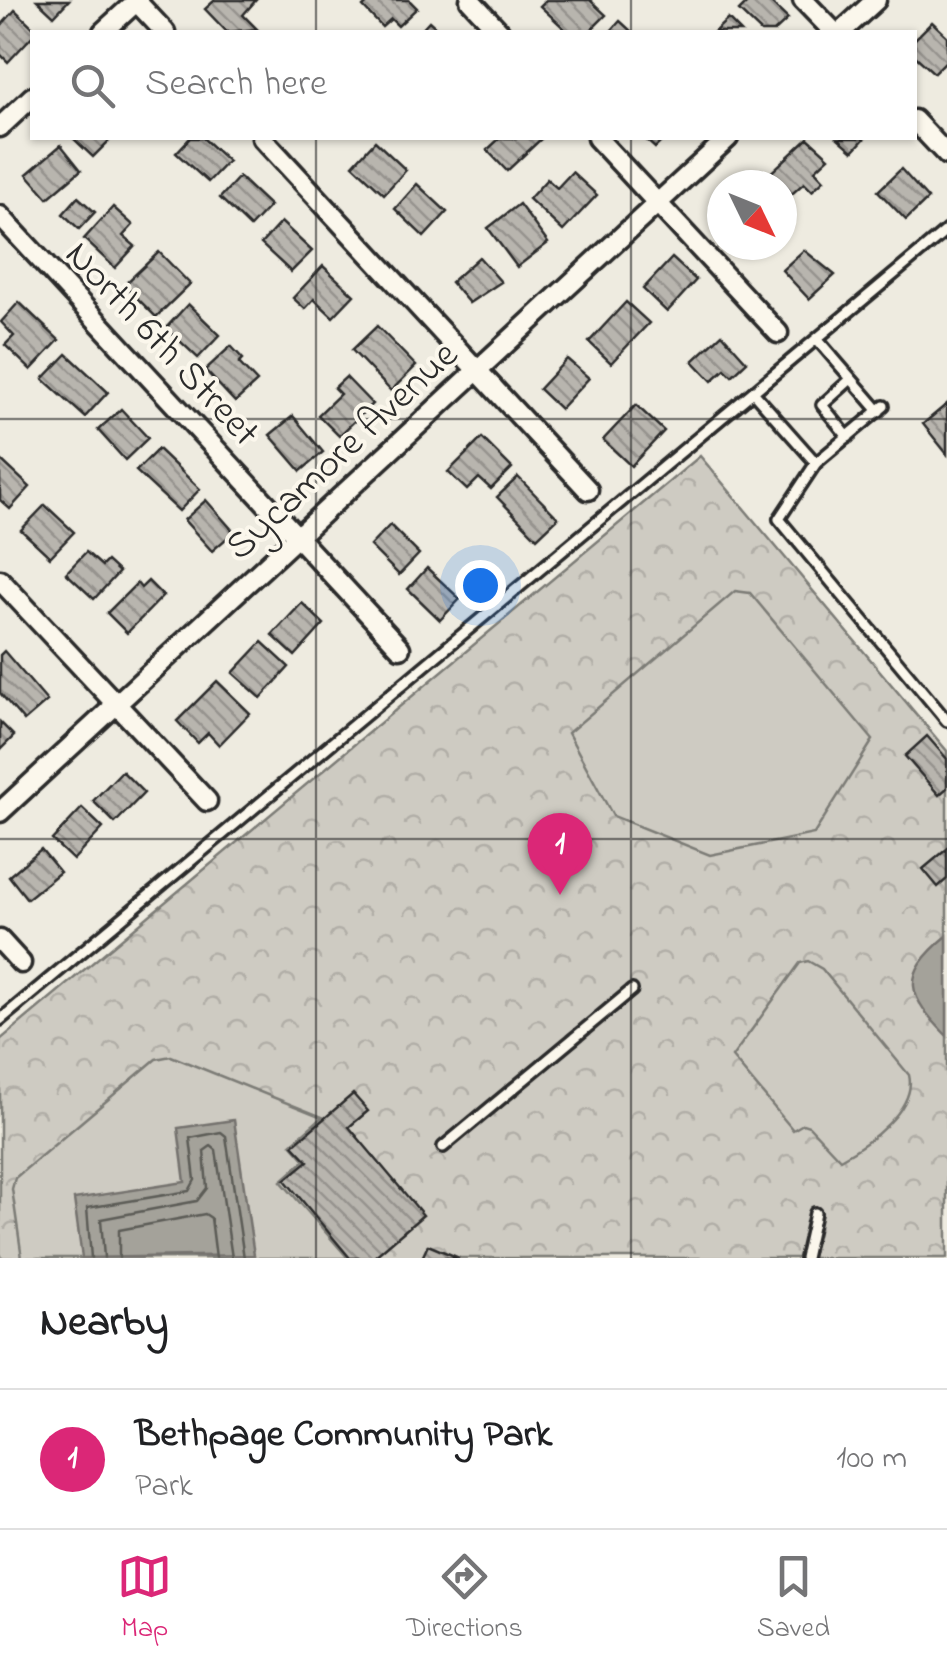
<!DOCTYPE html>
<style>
body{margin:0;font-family:"Indie Flower",sans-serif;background:#f2f2f2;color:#202124}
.compass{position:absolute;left:707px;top:170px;width:90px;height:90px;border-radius:50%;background:#fff;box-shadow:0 2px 8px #0004;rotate:133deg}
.you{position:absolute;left:480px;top:585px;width:35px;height:35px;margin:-25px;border:8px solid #fff;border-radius:50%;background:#1a73e8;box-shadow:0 0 0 15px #1a73e833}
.badge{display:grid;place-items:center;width:65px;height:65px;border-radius:50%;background:#db2777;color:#fff;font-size:32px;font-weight:700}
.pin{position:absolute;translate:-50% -82px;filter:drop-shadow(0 2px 5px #0008)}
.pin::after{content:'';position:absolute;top:52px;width:35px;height:30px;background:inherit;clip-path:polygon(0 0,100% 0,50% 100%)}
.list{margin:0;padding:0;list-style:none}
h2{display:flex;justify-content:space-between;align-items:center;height:130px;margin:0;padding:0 40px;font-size:42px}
h2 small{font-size:32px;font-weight:400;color:#757577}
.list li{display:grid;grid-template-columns:65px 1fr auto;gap:30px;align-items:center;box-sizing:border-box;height:140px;padding:0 40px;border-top:2px solid #e0e0e0}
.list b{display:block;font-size:38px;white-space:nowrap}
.list p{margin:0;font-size:32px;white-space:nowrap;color:#757577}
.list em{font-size:32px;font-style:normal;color:#757577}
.icon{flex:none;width:55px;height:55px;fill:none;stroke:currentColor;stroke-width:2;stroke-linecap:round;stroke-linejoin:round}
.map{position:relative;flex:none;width:947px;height:1258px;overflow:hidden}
.search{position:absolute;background:#fff;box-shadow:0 2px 8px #0004;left:30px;right:30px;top:30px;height:110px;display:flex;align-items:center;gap:25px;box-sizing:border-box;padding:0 35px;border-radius:0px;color:#757577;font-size:38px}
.sheet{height:270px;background:#fff}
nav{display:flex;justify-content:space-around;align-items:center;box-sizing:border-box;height:140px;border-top:2px solid #e0e0e0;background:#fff;font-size:28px;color:#757577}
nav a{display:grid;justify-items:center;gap:5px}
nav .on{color:#db2777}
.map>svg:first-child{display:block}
.park{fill:url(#park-crowns);stroke:#7c7b76;stroke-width:2.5}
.pitch{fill:#cecbc2;stroke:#7c7b76;stroke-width:2.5}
.water{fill:#a4a29a;stroke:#74726e;stroke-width:2.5}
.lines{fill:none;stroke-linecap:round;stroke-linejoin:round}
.shore{stroke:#5b5b57;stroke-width:2.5}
.building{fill:url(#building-back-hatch);stroke:#2b2b2b;stroke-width:2.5}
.lane-casing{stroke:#2b2b2b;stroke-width:16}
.street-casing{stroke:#2b2b2b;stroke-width:25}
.lane{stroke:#fbf7ec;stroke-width:9}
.street{stroke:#fbf7ec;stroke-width:18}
.grid{fill:none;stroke:#2b2b2b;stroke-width:2.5;stroke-opacity:0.55}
.labels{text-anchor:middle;stroke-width:8;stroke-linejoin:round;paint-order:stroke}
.street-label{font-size:40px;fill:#2b2b2b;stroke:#fbf7ec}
</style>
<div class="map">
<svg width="947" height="1258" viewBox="0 0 947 1258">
<defs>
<pattern id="park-crowns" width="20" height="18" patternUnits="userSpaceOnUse" patternTransform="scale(2.5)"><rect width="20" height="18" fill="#cecbc2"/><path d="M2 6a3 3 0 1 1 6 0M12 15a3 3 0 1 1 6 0" fill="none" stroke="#b1aea7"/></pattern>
<pattern id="building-back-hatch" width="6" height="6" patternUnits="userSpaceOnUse" patternTransform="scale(2.5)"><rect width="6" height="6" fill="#b8b5ae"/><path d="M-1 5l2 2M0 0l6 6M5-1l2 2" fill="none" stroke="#96938e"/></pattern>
</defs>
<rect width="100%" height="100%" fill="#eeebe0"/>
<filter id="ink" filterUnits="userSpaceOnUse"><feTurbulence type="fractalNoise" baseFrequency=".01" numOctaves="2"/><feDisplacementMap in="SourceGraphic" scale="20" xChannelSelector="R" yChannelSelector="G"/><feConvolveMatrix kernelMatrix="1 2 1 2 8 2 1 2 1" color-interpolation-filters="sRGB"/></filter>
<g filter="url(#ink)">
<path class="park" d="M700,456L947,751V1258H0V1040Z"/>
<g class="pitch">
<path d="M735,591L750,593L873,740L814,834L710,855L613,816L568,733Z"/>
<path d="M808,961L822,969L909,1075C917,1109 868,1144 840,1159L809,1126L803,1124L793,1130L732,1057L800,963Z"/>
<path d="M171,1056L322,1117L291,1144L305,1160L281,1181L348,1258H22L12,1189L15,1178L156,1059Z"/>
</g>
<g class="water">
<path d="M947,936V1036C908,996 898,976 947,936Z"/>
<path d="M234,1120L254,1255L82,1258L74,1199L185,1182L178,1128Z"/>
</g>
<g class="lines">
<g class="shore">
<path d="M91,1258L87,1208L189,1191L195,1180L190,1138L221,1132L226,1136L244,1258"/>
<path d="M104,1258L101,1219L197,1201L207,1188L204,1151L211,1146L216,1150L232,1258"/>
<path d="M119,1258V1230L205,1214L211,1218L216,1258"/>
</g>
</g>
<g class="building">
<path d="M37,0H69L54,16Z"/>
<path d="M215,0H256L243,15L257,29L227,32L205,9Z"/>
<path d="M409,0L417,8L398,26L391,19L382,27L363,7L370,0Z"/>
<path d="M546,0H590L606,15L589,32H568L540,6Z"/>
<path d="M750,0H768L788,19L774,32H761L739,11Z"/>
<path d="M15,10L37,31L8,62L0,54V27Z"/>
<path d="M728,19L741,32H714Z"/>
<path d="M429,21L441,32H419Z"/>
<path d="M620,21L632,32H610Z"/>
<path d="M932,22L947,36V60L934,73L914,55V40Z"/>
<path d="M73,138H112L93,157Z"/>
<path d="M190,138H203L228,161L208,182L176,153Z"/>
<path d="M500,138H540L541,139L507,171L487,150Z"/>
<path d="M644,138H665L655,148Z"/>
<path d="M808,138L829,157L815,170L824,180L812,191L804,183L784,201L782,185H769L764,179Z"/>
<path d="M838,138H865L853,151Z"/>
<path d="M375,141L406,170L384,194L353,165Z"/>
<path d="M61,145L81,170L48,198L27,174Z"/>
<path d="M901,169L928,199L906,220L878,191Z"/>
<path d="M572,172L597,195L563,231L529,199L547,179L557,188Z"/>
<path d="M239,177L270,206L250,227L220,198Z"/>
<path d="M417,184L447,212L424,237L395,209Z"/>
<path d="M78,197L95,212L79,229L63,214Z"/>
<path d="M519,204L548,243L517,267L488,228Z"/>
<path d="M113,207L133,225L123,236L135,246L115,268L84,239Z"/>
<path d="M281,222L312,251L291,272L261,244Z"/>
<path d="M804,250L835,275L809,299L782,270Z"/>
<path d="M159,252L190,284L156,317L124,285Z"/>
<path d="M479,257L501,282L469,303L451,282Z"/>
<path d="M672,258L696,280L667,312L643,289Z"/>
<path d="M323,266L354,295L333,317L314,299L305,309L293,298Z"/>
<path d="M19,302L59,340L31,370L5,345L14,336L1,322Z"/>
<path d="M626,302L649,323L611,363L589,342Z"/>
<path d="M188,304L220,335L198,358L166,328Z"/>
<path d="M377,326L416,366L391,391L352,350Z"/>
<path d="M722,334L747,362L732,376L725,369L712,381L693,361Z"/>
<path d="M231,346L243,359L239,363L257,382L235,402L205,370Z"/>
<path d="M67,354L108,392L85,417L43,379Z"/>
<path d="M567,359L589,378L560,409L539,389Z"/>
<path d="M346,377L372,404L339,436L318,415L340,394L334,388Z"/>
<path d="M947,404V454L923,424Z"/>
<path d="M636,405L664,431L631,466L603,440Z"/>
<path d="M121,409L148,438L125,460L98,430Z"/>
<path d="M293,416L323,452L301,471L270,435Z"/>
<path d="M482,438L512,468L491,489L479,478L467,490L448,472Z"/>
<path d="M158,449L200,489L179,511L136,471Z"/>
<path d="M0,459L30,487L10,509L0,500Z"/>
<path d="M518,477L558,518L537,538L497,497Z"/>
<path d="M206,500L234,532L212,551L184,520Z"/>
<path d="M45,505L74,532L50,557L21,530Z"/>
<path d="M390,525L419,554L399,575L370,546Z"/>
<path d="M86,552L102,566L107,561L119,572L94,599L66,573Z"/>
<path d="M427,568L460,599L440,620L408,589Z"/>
<path d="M148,581L163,596L127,633L107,613L137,583L141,588Z"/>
<path d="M302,603L324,624L295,656L272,635Z"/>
<path d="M262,642L289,667L261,698L233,673Z"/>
<path d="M4,651L47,701L24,721L0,693V655Z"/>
<path d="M217,681L250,713L219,745L208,733L198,743L177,721Z"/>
<path d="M0,722L14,736L0,750Z"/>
<path d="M927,736L947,759V788L939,795L905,756Z"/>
<path d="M122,771L144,793L115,823L93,801Z"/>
<path d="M82,808L103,828L73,860L52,840Z"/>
<path d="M41,849L60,872L27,899L9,876Z"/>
<path d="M947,849V879L938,887L923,869Z"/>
<path d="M353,1094L368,1111L349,1127L423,1215L373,1258H350L285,1180L308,1161L293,1145Z"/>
<path d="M428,1245L459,1258H422Z"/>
</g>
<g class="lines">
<g class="lane-casing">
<g id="lane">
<path d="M817,339L879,411"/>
<path d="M753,392L816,463L779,519L947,721"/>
<path d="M848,437L822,405L851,379"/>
<path d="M816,463L884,406"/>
<path d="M0,1020L947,230"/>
<path d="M443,1147L632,990"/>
<path d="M805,1258L815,1213"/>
</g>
</g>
<g class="street-casing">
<g id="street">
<path d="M135,0L165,32"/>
<path d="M470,0L500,32"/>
<path d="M803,0L834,32"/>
<path d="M103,32L138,0"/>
<path d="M841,32L876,0"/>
<path d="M914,120L947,155"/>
<path d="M0,127L32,97"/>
<path d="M262,138L588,490"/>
<path d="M597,138L778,333"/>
<path d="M0,216L400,648"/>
<path d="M0,580L207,801"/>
<path d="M0,812L728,138"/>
<path d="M0,940L21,963"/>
</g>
</g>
<use href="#lane" class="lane"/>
<use href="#street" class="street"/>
</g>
</g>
<path class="grid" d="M316,0V32M631,0V32M316,138V1258M631,138V1258M0,419H947M0,839H947"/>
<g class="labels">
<g class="street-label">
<text transform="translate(164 342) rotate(47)" y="14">North 6th Street</text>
<text transform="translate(340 449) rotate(-43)" y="14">Sycamore Avenue</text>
</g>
</g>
</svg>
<svg class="compass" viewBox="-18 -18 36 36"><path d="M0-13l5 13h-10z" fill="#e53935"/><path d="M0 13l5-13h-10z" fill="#757577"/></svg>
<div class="you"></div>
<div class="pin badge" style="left:560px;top:895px">1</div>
<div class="search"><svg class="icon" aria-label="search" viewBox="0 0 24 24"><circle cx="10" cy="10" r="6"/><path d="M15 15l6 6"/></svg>Search here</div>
</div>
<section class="sheet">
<h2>Nearby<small></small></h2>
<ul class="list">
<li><span class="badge">1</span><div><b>Bethpage Community Park</b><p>Park</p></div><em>100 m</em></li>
</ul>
</section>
<nav>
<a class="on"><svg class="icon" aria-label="map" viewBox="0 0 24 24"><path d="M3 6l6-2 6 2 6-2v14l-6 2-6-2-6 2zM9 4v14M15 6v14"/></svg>Map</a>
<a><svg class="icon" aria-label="directions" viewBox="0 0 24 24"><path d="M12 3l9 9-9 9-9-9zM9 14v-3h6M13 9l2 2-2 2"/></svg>Directions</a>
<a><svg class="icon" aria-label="saved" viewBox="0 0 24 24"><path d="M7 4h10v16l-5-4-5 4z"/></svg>Saved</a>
</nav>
